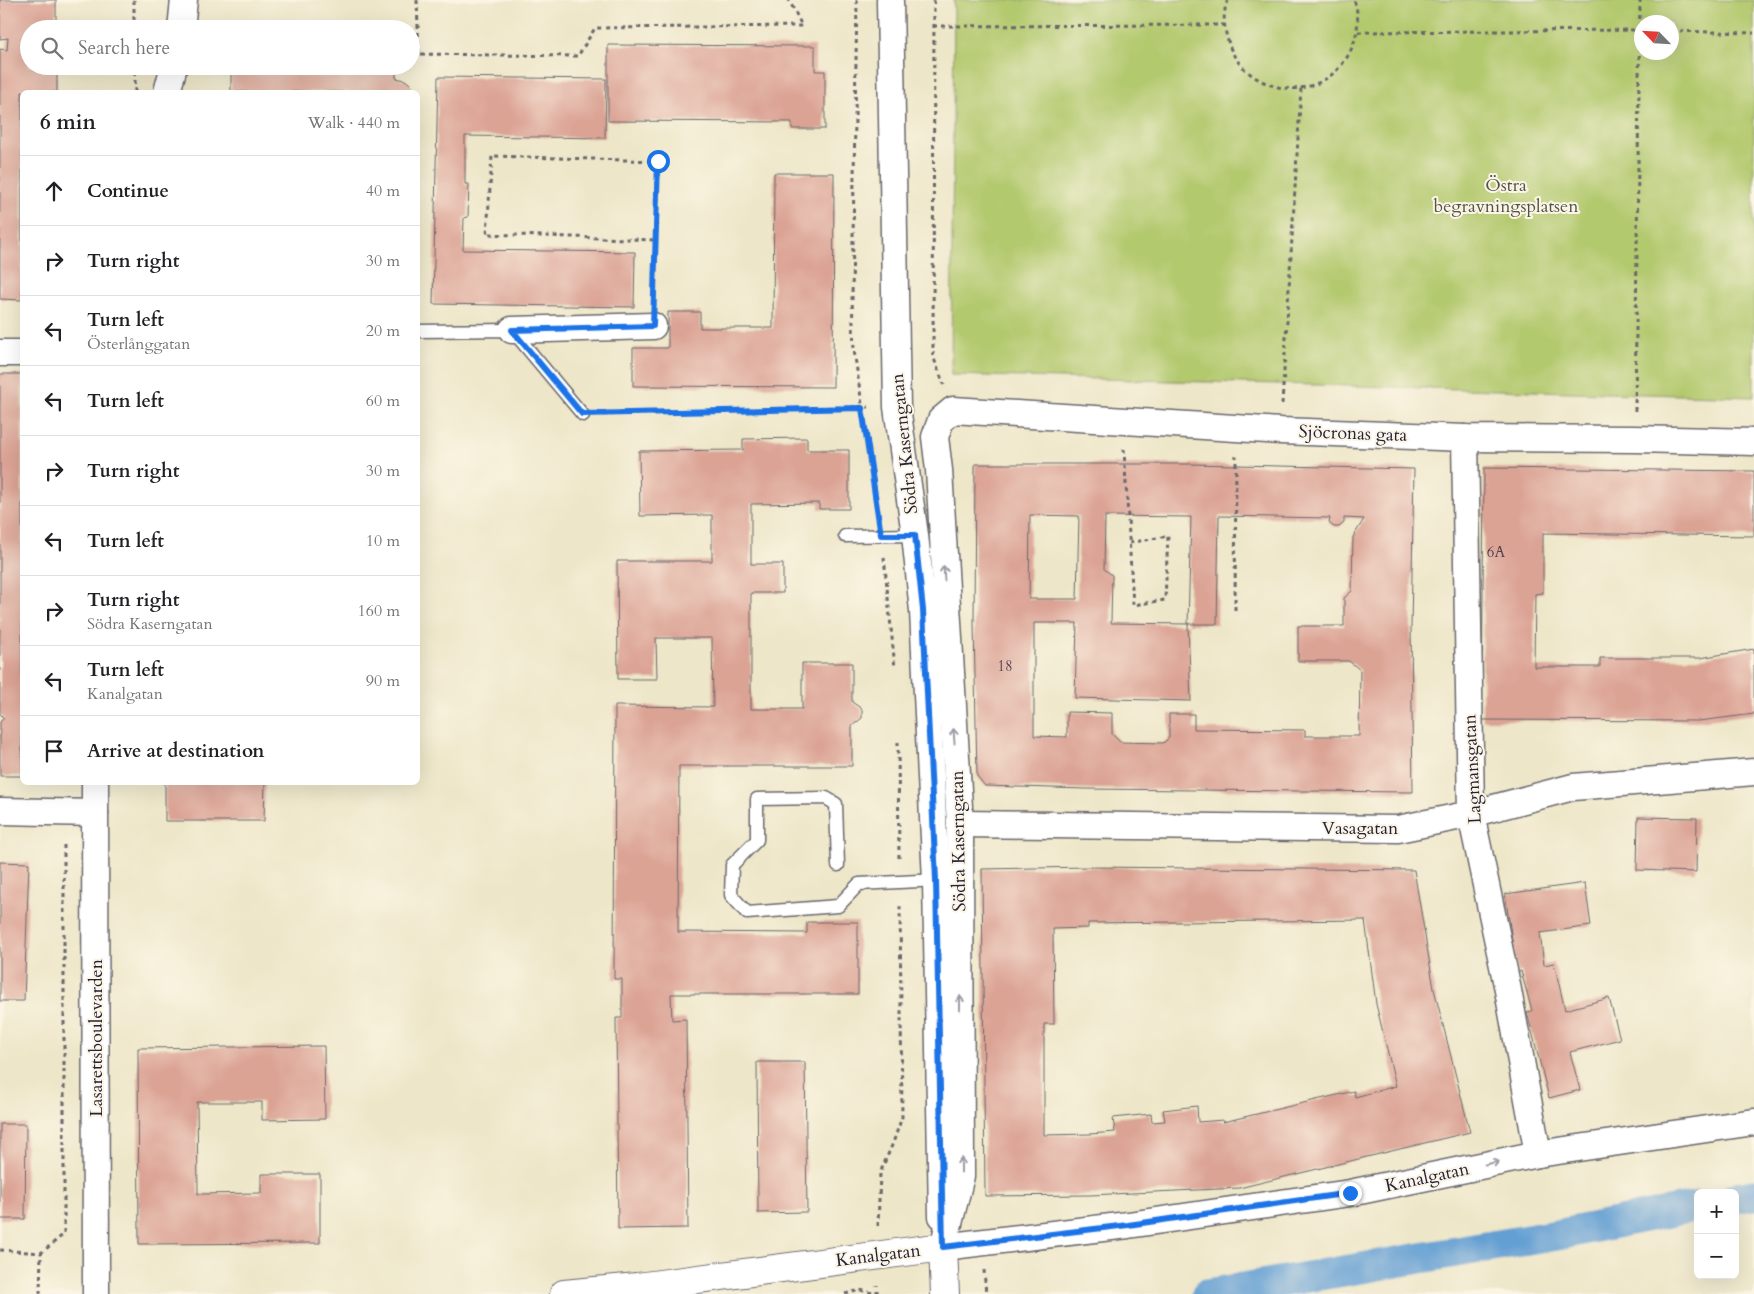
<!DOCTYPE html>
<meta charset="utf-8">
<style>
body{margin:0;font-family:Cardo,serif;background:#f2f2f2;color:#202124}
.controls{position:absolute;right:15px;bottom:15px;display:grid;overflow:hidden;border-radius:8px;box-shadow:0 5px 20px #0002}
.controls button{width:45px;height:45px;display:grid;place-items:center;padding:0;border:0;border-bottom:1px solid #e0e0e0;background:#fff;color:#202124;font:25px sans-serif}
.compass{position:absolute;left:1634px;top:15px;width:45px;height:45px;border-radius:50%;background:#fff;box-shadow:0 5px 20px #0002;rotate:295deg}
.stop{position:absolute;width:15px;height:15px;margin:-11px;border:4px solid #1a73e8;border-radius:50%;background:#fff}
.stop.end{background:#1a73e8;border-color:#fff;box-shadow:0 1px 5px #0008}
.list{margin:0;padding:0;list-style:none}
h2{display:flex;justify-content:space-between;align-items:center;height:65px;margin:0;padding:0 20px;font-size:21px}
h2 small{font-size:16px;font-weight:400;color:#757577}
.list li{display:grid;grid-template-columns:32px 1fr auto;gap:15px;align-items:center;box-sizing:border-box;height:70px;padding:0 20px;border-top:1px solid #e0e0e0}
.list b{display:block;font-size:19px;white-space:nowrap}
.list p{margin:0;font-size:16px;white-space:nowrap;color:#757577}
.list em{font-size:16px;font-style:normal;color:#757577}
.icon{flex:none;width:28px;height:28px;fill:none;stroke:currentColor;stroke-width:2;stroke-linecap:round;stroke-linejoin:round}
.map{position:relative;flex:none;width:1754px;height:1294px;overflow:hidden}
.search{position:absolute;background:#fff;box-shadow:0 5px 20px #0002;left:20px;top:20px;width:400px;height:55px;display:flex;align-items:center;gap:12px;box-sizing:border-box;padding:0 18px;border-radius:28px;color:#757577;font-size:19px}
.panel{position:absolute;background:#fff;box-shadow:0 5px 20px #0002;left:20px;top:90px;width:400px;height:695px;border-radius:8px}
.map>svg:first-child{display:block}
.green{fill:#b3c96e;stroke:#6a7654;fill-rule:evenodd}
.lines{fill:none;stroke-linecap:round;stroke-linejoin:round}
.canal{stroke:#639fd3;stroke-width:31}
.building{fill:#dba394;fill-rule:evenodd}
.service-casing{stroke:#69676c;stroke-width:15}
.minor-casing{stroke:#69676c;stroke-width:29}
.tertiary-casing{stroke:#69676c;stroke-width:30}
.path{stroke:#69676c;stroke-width:3;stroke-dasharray:4 4;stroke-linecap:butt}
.service{stroke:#fff;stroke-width:12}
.minor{stroke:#fff;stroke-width:26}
.tertiary{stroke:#fff;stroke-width:28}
.oneway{stroke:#9c9ca7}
.route{stroke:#1a73e8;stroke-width:6}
.labels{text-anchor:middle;stroke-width:4;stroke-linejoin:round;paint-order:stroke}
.number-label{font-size:15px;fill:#504251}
.park-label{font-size:18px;fill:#4e544a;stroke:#fcf5e5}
.street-label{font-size:18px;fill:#22223b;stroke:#fcf5e5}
</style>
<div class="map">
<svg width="1754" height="1294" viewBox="0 0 1754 1294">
<rect width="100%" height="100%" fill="#fcf5e5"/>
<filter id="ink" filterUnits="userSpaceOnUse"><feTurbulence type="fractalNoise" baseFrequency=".02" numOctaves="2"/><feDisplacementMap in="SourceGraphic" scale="10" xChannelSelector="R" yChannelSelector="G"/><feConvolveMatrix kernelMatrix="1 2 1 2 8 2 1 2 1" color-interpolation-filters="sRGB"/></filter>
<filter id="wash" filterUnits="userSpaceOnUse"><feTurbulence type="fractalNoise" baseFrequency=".0096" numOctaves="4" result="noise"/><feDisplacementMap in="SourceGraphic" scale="20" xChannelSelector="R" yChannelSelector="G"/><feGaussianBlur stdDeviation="1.12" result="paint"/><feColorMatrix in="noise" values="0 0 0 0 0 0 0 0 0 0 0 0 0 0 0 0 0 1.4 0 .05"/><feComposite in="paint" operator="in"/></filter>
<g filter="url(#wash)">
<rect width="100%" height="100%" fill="#ede6c8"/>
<path class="green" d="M954,0H1754V397L951,375ZM1642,22H1672V52H1642Z"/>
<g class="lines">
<g class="canal">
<path d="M1735,1198L1754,1195"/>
<path d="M1207,1294L1557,1235L1698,1206"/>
</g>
</g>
<g id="blocks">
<g class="building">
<path d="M0,0H56V29H29V66H57V92H22V300L0,299V49L7,50L8,38L0,39Z"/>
<path d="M232,26L299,27V29H232Z"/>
<path d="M608,45L815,46V71H825V129H792V122L608,121Z"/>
<path d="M231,66H395L392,69L396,73V78L405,80L410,84L414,92H231Z"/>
<path d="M438,77L606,79L605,138L465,136V184H469L468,217L464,218L463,250L635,252L634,307L433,304Z"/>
<path d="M774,173H834L833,387L633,386V348H668V312H700V328H773Z"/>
<path d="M0,374H22V776H0V722L4,718L0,714Z"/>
<path d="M807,438V450H849V509H819V503L751,504V564H783V593H751V709H802V663H852V702L862,709V718L852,726V766H679L678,932L807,933V922H858V994H671L672,1020L686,1019L688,1228L618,1229L616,1018H622V979H614L615,706L713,707L712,638H656L657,679H618L617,561H712V515L640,516L639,451L743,450V439Z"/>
<path d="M975,464H1191L1414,469L1411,627L1413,792L1086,789L985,786L977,776L974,623ZM1030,515L1079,516L1077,599H1029ZM1105,516L1191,517L1188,624H1217L1219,516L1330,518L1329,523L1334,527H1339L1344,523V518L1364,519L1353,537L1352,591L1344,598V626H1298V661H1349L1360,670L1359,736H1305V730L1194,729V714H1169V738L1163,743L1120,742L1112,734V713L1067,712V737L1034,736V623H1077L1075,698L1191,701L1188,624L1111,623L1112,575L1104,569Z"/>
<path d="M1484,468L1754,471V536L1543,533V593L1535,594L1534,667H1600V658H1700L1754,649V714L1699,721L1482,720Z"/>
<path d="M165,782H265L264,821H165Z"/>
<path d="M1638,817L1697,818L1696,872L1637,870Z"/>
<path d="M0,862L29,863L24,1001H0Z"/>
<path d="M1087,867L1414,870L1434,989L1470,1132L1239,1188L1090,1195L985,1196L982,869ZM1365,920L1376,1004L1396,1086L1355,1097L1354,1091L1223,1122V1120L1198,1122L1197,1106L1163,1110L1165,1121L1152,1122L1151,1114L1113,1118L1115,1132L1090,1134L1044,1135V1024H1054L1053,929L1088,928V923Z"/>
<path d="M1585,883L1591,926L1540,933L1544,965L1554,963L1565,1010L1609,998L1620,1039L1570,1052L1580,1090L1549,1098L1527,1012L1532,1011L1521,971L1517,973L1505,894Z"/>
<path d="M324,1046L325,1119L262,1120V1102H197L198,1194L261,1193V1174H320V1243L139,1244L138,1048Z"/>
<path d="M757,1062H805L807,1212L758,1213Z"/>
<path d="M0,1124H26L25,1219H0Z"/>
</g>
</g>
</g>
<g filter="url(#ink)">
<use href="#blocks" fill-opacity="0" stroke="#69676c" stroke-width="1"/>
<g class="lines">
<g class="service-casing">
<g id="service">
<path d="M418,331L512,330L583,415"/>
<path d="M845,536L917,535"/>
<path d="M838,865L836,804L826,798L757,799V840L732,865L731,895L747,913L838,906L859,884L939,880"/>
</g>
</g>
<g class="minor-casing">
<g id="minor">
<path d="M890,0L897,407L915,535L923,611L936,880L942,1216"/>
<path d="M181,29L184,0"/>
<path d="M167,92L174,66"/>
<path d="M512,330L653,326"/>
<path d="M0,353H22"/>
<path d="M1465,438L1471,814L1507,985L1538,1154"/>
<path d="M95,782L96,1294"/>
<path d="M0,811L95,813"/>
<path d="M960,824L1398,829L1471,814L1573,787L1754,772"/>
<path d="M943,1247L961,1176L960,824L939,470L935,437L941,420L953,410L1281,431L1465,438L1635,439L1754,442"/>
<path d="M943,1247L1128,1225L1350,1193L1538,1154L1754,1122"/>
</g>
</g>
<g class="tertiary-casing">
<path id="tertiary" d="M564,1294L637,1287L943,1247L945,1294"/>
</g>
<g class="path">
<path d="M134,0V29"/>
<path d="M417,0L419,54L578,56L595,28L802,26L789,0"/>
<path d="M857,0L852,297L854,350L878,514"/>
<path d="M934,0L933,356L944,385"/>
<path d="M1228,0C1222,13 1224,28 1228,41C1238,79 1286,101 1322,81C1350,66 1365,30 1354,0"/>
<path d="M933,26L1224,25"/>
<path d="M1672,31L1754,33"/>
<path d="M1358,32L1642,30"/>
<path d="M135,92V66"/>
<path d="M654,298L658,161L492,156L487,234L656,240"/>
<path d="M1282,404L1301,88"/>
<path d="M1635,411L1640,0"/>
<path d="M603,414L869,407"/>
<path d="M1124,449L1133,605L1165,600L1168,536L1129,543"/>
<path d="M884,557L895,668"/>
<path d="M1235,610L1236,456"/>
<path d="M898,742L899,860"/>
<path d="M878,1226L880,1173L893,1143L902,1117L900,904"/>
<path d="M0,1250L41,1253L64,1234V841"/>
<path d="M984,1270L986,1294"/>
<path d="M40,1294L41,1253"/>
<path d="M845,1294L860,1290L877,1294"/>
<path d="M877,1294V1285"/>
</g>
<use href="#service" class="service"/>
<use href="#minor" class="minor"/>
<use href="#tertiary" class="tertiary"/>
</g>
<defs><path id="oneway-shaft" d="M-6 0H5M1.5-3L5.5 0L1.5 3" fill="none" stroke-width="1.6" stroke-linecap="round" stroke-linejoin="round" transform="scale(1.25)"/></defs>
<g class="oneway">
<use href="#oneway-shaft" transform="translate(944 573) rotate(-93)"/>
<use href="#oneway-shaft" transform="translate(954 736) rotate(-94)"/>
<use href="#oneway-shaft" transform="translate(960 1003) rotate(-90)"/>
<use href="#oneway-shaft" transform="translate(1492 1163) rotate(-12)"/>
<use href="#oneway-shaft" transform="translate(961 1165) rotate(-90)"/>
</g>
</g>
<g class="lines" filter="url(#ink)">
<path class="route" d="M658,161L653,326L512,330L582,414L862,408L881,535H915L923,610L936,880L943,1247L1128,1225L1350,1193"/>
</g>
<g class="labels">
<g class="number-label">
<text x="1496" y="557">6A</text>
<text x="1005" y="671">18</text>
</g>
<g class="park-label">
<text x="1506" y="191">Östra<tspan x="1506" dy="21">begravningsplatsen</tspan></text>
</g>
<g class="street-label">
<text transform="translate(1353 433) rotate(2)" y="6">Sjöcronas gata</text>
<text transform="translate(904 444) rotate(-96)" y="6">Södra Kaserngatan</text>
<text transform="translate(1472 769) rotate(-93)" y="6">Lagmansgatan</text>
<text x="1360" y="834">Vasagatan</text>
<text transform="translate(958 841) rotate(-91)" y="6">Södra Kaserngatan</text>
<text transform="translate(96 1038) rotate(-90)" y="6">Lasarettsboulevarden</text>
<text transform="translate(1427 1177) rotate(-12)" y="6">Kanalgatan</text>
<text transform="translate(878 1255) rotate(-7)" y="6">Kanalgatan</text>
</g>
</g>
</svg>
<div class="controls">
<button>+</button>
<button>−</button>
</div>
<svg class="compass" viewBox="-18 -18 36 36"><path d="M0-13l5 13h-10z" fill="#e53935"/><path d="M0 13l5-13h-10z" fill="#757577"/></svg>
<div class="stop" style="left:658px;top:161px"></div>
<div class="stop end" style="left:1350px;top:1193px"></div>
<div class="search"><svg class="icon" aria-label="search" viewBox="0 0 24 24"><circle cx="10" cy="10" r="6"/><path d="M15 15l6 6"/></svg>Search here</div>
<section class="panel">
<h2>6 min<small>Walk · 440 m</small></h2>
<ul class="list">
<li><svg class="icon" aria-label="ahead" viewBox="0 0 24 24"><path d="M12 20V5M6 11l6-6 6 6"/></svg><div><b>Continue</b></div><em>40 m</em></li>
<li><svg class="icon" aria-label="right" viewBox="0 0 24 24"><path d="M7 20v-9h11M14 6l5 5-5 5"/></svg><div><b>Turn right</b></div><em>30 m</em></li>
<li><svg class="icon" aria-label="left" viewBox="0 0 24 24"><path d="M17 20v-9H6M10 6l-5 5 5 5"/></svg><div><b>Turn left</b><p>Österlånggatan</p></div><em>20 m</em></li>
<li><svg class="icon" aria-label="left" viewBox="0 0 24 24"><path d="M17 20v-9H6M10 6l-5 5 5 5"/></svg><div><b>Turn left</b></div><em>60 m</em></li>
<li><svg class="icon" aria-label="right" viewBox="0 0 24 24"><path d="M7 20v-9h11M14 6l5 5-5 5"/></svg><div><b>Turn right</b></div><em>30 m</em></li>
<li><svg class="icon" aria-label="left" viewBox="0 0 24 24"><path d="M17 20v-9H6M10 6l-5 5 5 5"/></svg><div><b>Turn left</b></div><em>10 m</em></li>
<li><svg class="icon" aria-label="right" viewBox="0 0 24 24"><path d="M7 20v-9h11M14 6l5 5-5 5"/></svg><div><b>Turn right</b><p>Södra Kaserngatan</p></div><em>160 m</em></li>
<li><svg class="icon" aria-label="left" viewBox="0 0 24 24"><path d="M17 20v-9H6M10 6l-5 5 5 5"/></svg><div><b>Turn left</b><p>Kanalgatan</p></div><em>90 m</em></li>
<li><svg class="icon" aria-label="arrive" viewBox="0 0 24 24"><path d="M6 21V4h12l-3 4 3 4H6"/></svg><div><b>Arrive at destination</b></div></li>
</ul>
</section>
</div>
